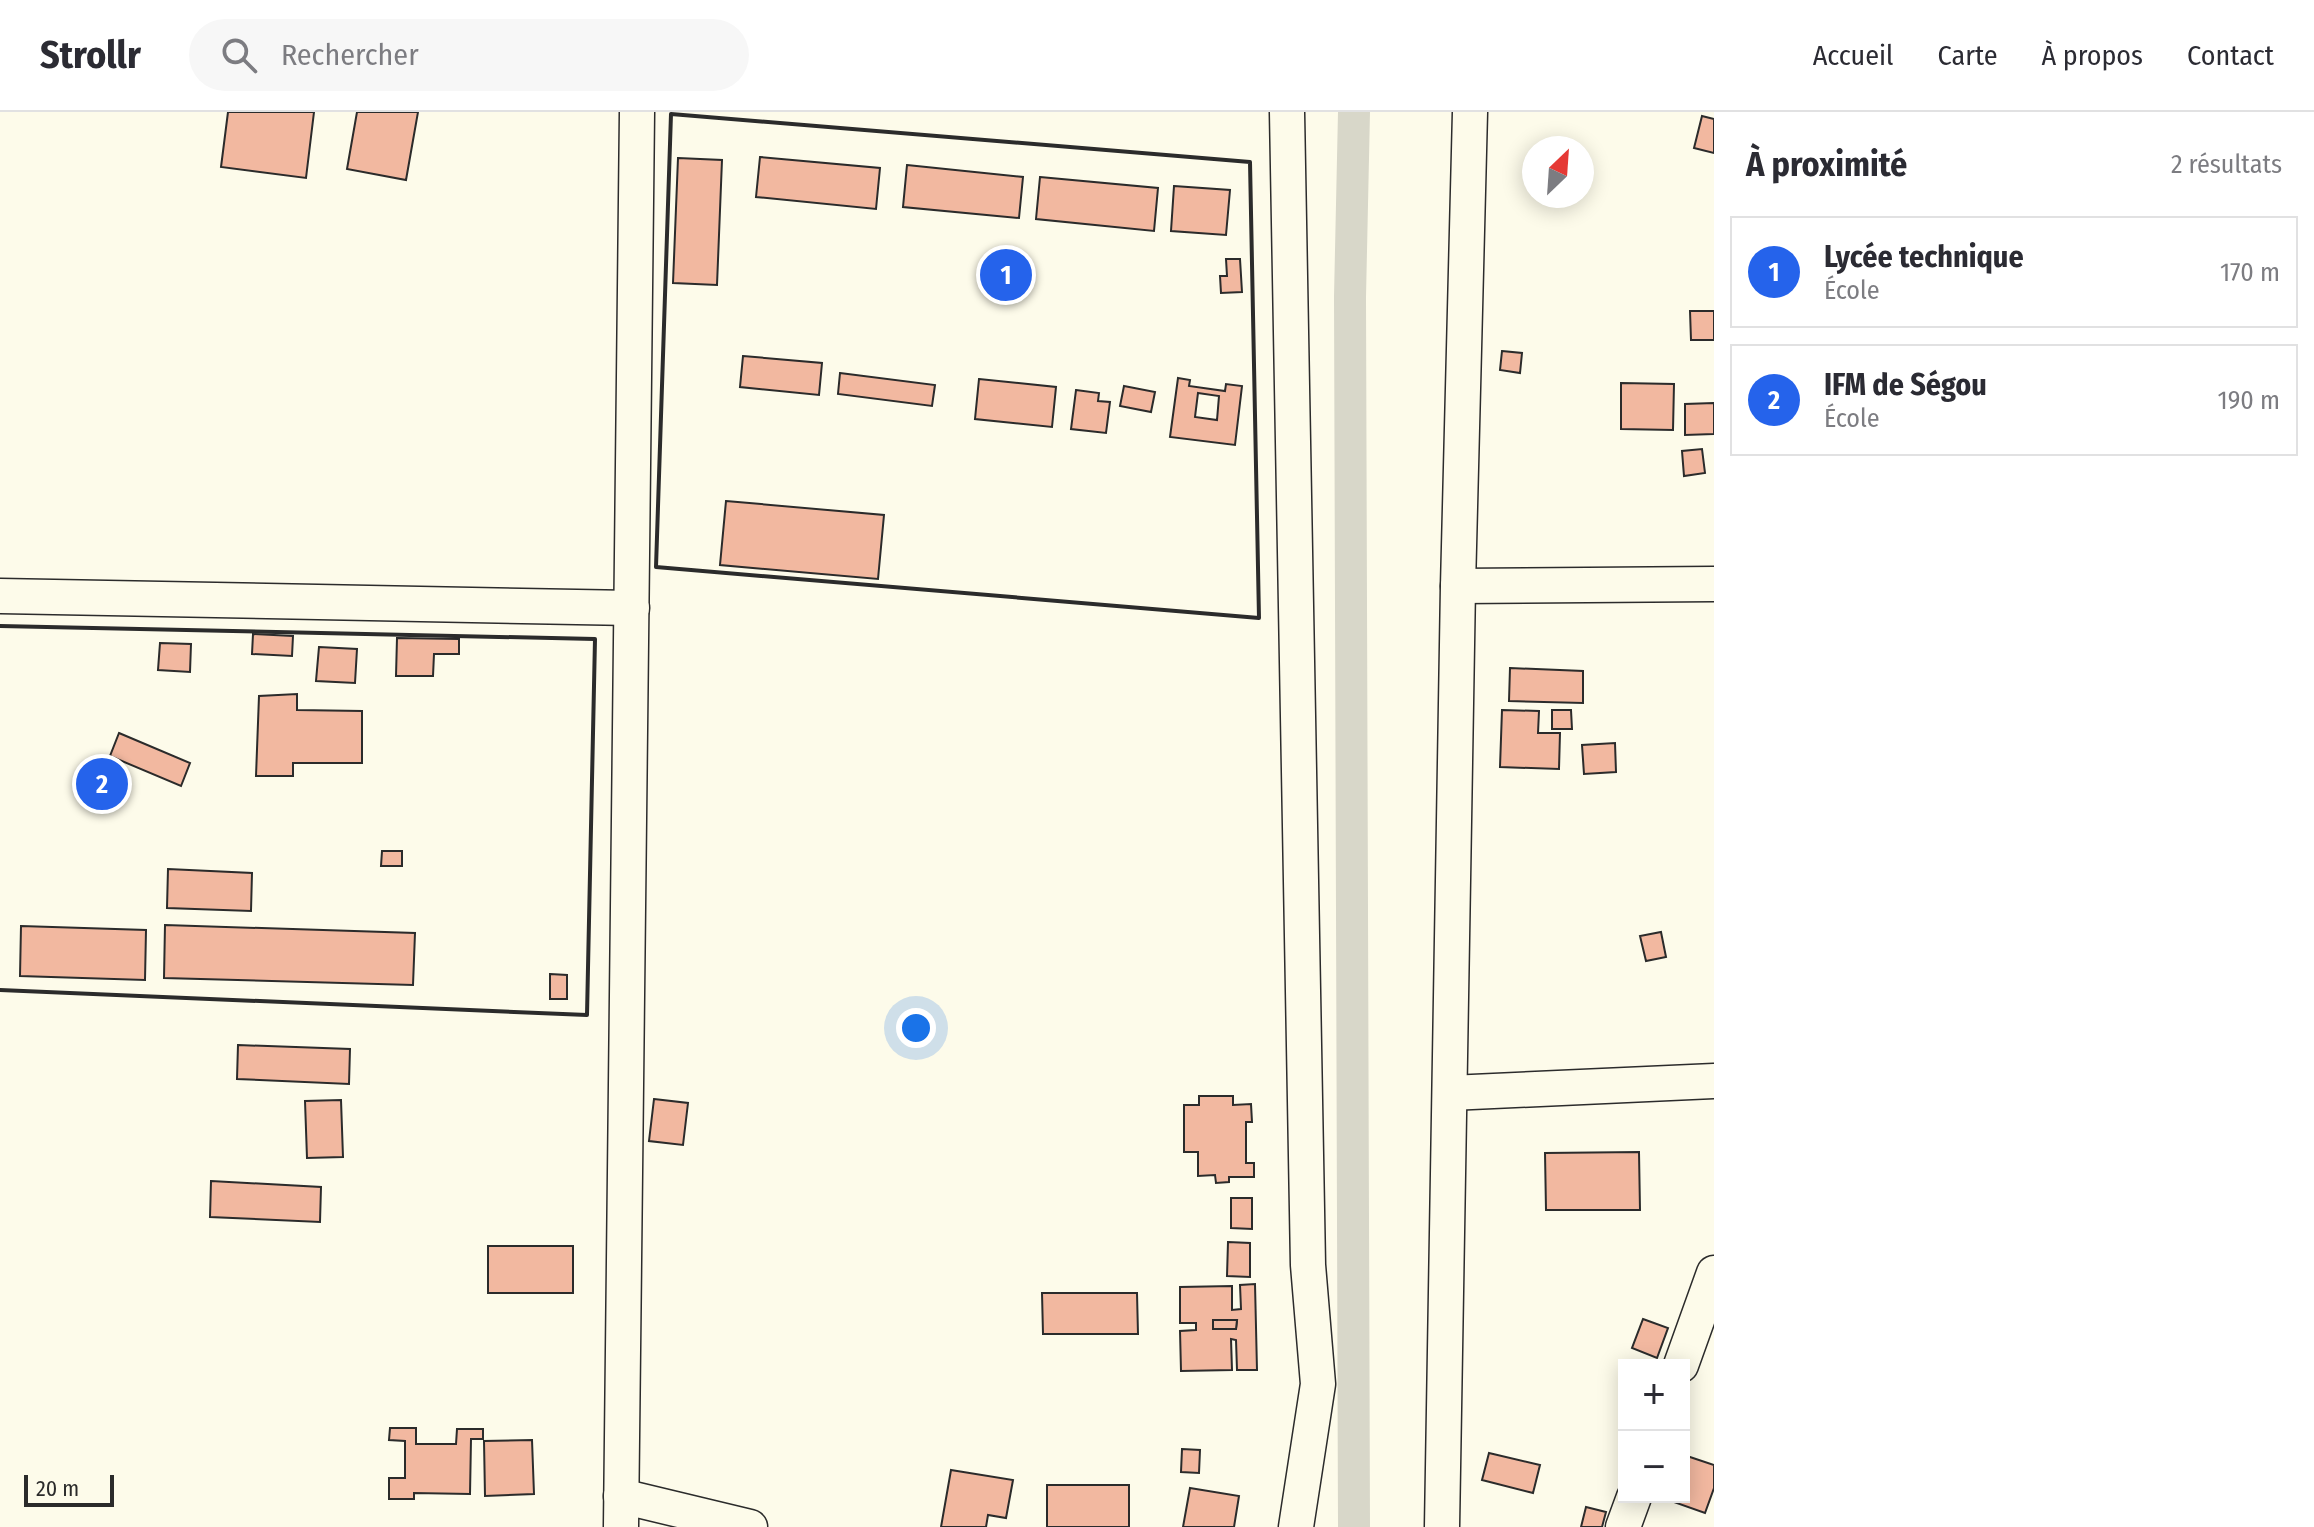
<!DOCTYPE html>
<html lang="fr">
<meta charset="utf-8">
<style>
body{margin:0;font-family:"Fira Sans Condensed",sans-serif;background:#f7f7f7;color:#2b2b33}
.controls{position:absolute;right:24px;bottom:24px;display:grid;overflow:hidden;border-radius:0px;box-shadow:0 4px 20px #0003}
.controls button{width:72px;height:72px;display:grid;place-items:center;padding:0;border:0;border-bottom:2px solid #e1e1e2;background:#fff;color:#2b2b33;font:40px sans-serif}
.compass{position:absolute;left:1522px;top:24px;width:72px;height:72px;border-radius:50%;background:#fff;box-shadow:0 4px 20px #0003;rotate:25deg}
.scale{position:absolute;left:24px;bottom:20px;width:90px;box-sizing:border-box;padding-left:8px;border:4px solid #2b2b2b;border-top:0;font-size:22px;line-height:28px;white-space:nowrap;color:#2b2b2b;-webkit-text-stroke:6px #fdfbea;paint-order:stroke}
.you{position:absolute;left:916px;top:916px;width:28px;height:28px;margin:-20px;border:6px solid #fff;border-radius:50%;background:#1a73e8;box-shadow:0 0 0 12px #1a73e833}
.badge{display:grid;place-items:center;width:52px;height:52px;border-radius:50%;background:#2563eb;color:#fff;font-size:26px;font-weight:700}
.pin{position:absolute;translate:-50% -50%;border:4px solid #fff;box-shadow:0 2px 8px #0006}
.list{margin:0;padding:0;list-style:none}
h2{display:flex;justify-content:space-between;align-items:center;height:104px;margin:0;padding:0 32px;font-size:34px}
h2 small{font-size:26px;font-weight:400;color:#7c7c81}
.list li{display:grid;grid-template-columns:52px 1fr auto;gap:24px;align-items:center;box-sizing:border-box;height:112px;margin:0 16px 16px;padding:0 16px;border:2px solid #e1e1e2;border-radius:0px}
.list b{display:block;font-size:30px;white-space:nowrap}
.list p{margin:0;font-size:26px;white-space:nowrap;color:#7c7c81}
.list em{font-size:26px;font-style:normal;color:#7c7c81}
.icon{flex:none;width:44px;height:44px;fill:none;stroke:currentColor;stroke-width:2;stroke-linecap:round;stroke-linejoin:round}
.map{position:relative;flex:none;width:1714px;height:1415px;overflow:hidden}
header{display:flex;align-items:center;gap:48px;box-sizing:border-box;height:112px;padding:0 40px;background:#fff;border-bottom:2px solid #e1e1e2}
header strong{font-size:38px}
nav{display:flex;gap:44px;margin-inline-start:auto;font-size:28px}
.search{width:560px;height:72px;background:#f7f7f7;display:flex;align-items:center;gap:20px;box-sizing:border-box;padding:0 28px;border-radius:44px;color:#7c7c81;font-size:30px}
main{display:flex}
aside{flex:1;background:#fff}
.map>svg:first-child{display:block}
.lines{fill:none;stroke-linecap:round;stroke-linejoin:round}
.canal{stroke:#d8d7c9;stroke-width:32}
.building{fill:#f2b8a0;stroke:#2b2b2b;stroke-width:2;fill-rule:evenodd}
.minor-casing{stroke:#2b2b2b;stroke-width:37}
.minor{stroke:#fdfbea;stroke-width:34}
.wall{stroke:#2b2b2b;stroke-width:4}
</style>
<header>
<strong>Strollr</strong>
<div class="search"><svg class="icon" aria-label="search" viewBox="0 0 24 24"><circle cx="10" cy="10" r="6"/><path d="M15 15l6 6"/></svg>Rechercher</div>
<nav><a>Accueil</a><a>Carte</a><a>À propos</a><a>Contact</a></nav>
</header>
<main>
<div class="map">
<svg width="1714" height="1415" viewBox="0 0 1714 1415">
<rect width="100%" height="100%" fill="#fdfbea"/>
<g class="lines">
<path class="canal" d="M1354,0L1350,185L1354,1415"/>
</g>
<g class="building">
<path d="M228,0H314L306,66L221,55Z"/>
<path d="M357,0H418L406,68L347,57Z"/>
<path d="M1702,4L1714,7V41L1694,36Z"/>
<path d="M760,45L880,56L876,97L756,85Z"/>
<path d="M678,46L722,48L717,173L673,171Z"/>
<path d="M907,53L1023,65L1019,106L903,95Z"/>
<path d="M1040,65L1158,76L1154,119L1036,107Z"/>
<path d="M1174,74L1230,78L1226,123L1171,119Z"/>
<path d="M1226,147H1240L1242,180L1221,181L1220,164H1227Z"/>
<path d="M1690,199H1714V228H1691Z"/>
<path d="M1502,239L1522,241L1520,261L1500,258Z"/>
<path d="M743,244L822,251L819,283L740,275Z"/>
<path d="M840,261L935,273L932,294L838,282Z"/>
<path d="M1178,266L1190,268L1189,274L1225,279L1226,272L1242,274L1235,333L1170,325ZM1198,281L1219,284L1217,308L1195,305Z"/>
<path d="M979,267L1056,275L1052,315L975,307Z"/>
<path d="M1621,271L1674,272L1673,318L1621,317Z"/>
<path d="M1124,274L1155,280L1151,300L1120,294Z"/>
<path d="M1076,278L1099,281L1098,289L1110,290L1106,321L1071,317Z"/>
<path d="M1714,291V322L1685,323V292Z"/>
<path d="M1702,337L1705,361L1684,364L1682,339Z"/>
<path d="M726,389L884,403L878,467L720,453Z"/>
<path d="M253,522L293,524L292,544L252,542Z"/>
<path d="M397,526L459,527V542H434L433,564H396Z"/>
<path d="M160,531L191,532L190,560L158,558Z"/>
<path d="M319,535L357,537L355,571L316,569Z"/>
<path d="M1510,556L1583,559V591L1509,589Z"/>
<path d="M297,582V598L362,599V651H293V664H256L259,584Z"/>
<path d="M1502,598L1539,599L1538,621H1560L1559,657L1500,655Z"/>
<path d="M1552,598H1571L1572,617H1552Z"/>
<path d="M119,621L190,651L181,674L110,644Z"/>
<path d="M1615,631L1616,660L1584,662L1582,633Z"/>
<path d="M382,739H402V754H381Z"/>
<path d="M168,757L252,761L251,799L167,796Z"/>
<path d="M165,813L415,821L413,873L164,866Z"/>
<path d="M21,814L146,818L145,868L20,864Z"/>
<path d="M1661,820L1666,845L1646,849L1640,824Z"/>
<path d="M550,862L567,863V887H550Z"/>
<path d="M238,933L350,937L349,972L237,967Z"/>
<path d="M1199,984H1233V993L1251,992L1252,1010H1246V1051H1254V1065H1229V1070L1216,1071L1215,1063L1198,1064V1040H1184V993H1199Z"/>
<path d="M654,987L688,991L683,1033L649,1029Z"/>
<path d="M341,988L343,1045L307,1046L305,989Z"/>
<path d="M1639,1040L1640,1098H1546L1545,1041Z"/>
<path d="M211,1069L321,1075L320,1110L210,1105Z"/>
<path d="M1231,1086H1252V1117L1231,1116Z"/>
<path d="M1228,1130L1250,1131V1165L1227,1164Z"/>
<rect x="488" y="1134" width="85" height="47"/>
<path d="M1255,1172L1257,1258H1237L1236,1228L1231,1227L1232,1258L1181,1259L1180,1219L1196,1218V1211H1180V1175L1232,1174V1198L1241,1197L1240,1173ZM1213,1208H1237L1236,1217H1213Z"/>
<path d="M1042,1181H1137L1138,1222H1043Z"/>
<path d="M1643,1207L1668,1216L1657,1246L1632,1236Z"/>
<path d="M1213,1208H1237L1236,1217H1213Z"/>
<path d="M390,1316H416V1332H456L457,1317H483V1327H471L470,1382L414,1381V1387H389V1366H405V1329L389,1328Z"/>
<path d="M532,1328L534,1382L485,1384L484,1329Z"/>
<path d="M1182,1337L1200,1338L1199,1361L1181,1360Z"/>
<path d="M1489,1341L1540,1353L1533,1381L1482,1368Z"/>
<path d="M1684,1343L1714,1353V1376L1705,1401L1668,1388L1669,1385H1684Z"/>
<path d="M951,1358L1013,1368L1006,1406L988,1403L986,1415H941Z"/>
<rect x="1047" y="1373" width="82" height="42"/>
<path d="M1190,1376L1239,1384L1234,1415H1183Z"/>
<path d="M1586,1395L1606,1400L1602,1415H1581Z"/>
</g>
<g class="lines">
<g class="minor-casing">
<g id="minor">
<path d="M1287,0L1308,1153L1318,1272L1296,1415"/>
<path d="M1458,474L1714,472"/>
<path d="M0,484L632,496"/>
<path d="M1450,981L1714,969"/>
<path d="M1681,1253L1714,1161"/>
<path d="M621,1384L750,1415"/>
<path d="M621,1415L637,0"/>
<path d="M1442,1415L1458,474L1470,0"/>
<path d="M1623,1415L1634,1385"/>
</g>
</g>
<use href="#minor" class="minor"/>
<g class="wall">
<path d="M671,2L1250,50L1259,506L656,455Z"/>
<path d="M0,514L595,527L587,903L0,878"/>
</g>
</g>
</svg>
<div class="controls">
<button>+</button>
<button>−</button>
</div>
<svg class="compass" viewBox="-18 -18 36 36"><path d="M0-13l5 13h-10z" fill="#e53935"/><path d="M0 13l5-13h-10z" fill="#7c7c81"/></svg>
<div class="scale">20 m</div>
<div class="you"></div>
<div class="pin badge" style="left:1006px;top:163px">1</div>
<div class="pin badge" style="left:102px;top:672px">2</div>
</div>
<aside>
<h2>À proximité<small>2 résultats</small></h2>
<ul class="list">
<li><span class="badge">1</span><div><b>Lycée technique</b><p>École</p></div><em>170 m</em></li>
<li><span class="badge">2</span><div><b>IFM de Ségou</b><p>École</p></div><em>190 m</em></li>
</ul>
</aside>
</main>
